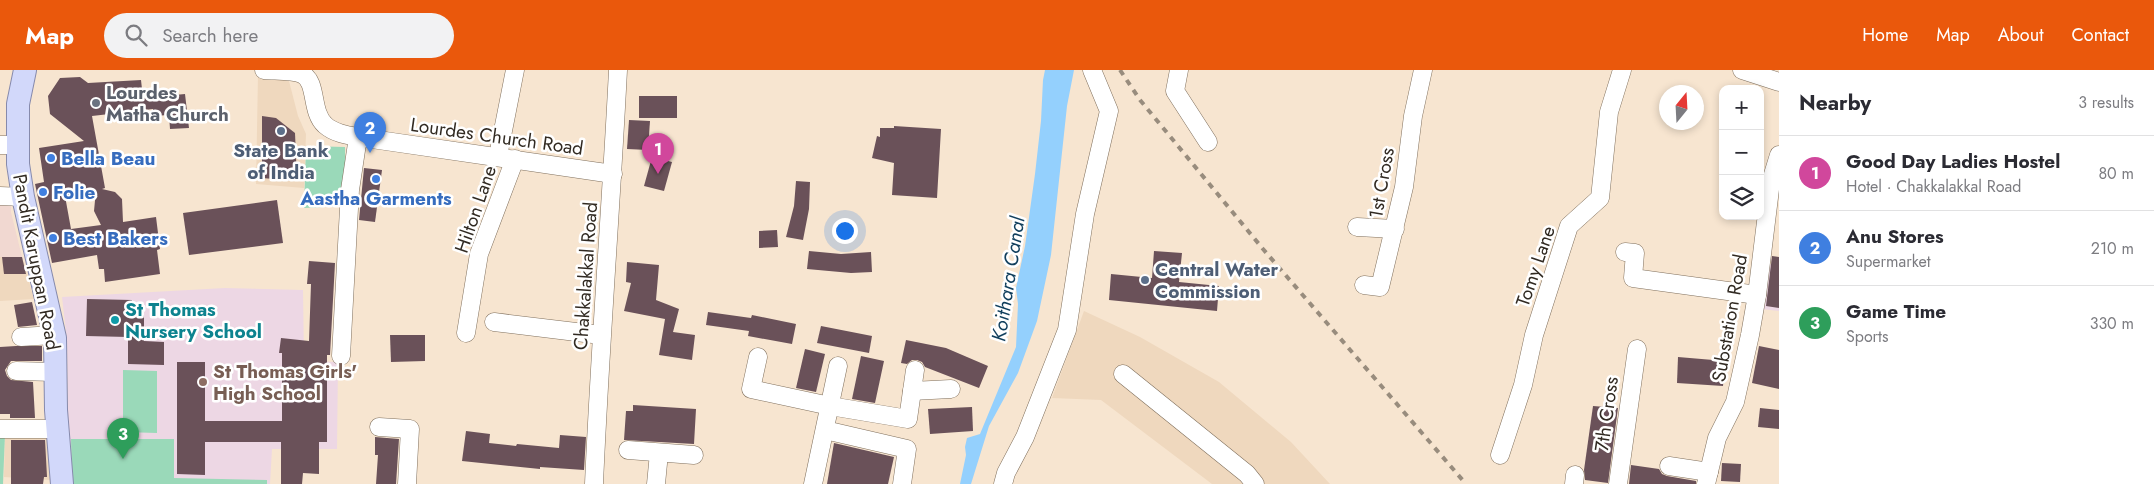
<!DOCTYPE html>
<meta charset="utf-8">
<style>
body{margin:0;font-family:Jost,sans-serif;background:#f2f2f3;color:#2b2b33}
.controls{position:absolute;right:15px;top:15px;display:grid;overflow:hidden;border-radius:10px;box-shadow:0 2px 8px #0003}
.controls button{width:45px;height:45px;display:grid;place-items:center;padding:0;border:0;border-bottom:1px solid #e1e1e2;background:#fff;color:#2b2b33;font:25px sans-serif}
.compass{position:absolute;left:1659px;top:15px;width:45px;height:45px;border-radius:50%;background:#fff;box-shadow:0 2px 8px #0003;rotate:18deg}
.you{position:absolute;left:844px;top:160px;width:18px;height:18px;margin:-12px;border:4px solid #fff;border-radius:50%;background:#1a73e8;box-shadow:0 0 0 8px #1a73e833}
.badge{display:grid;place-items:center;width:32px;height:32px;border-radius:50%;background:#ea580c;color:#fff;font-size:16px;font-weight:700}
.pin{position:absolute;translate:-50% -41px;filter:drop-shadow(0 1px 2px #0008)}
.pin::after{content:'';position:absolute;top:26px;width:18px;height:15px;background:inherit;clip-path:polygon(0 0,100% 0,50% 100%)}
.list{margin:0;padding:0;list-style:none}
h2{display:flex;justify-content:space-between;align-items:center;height:65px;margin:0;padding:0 20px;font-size:21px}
h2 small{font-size:16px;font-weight:400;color:#7c7c81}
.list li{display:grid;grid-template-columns:32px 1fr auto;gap:15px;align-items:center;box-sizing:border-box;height:75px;padding:0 20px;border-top:1px solid #e1e1e2}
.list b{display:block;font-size:19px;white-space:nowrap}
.list p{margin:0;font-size:16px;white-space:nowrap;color:#7c7c81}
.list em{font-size:16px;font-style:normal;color:#7c7c81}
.icon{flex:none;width:28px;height:28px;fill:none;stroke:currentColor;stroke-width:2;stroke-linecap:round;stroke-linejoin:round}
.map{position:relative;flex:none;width:1779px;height:414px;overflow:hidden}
header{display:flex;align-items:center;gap:30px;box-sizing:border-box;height:70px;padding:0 25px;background:#ea580c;color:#fff}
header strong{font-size:24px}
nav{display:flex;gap:28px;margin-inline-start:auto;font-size:18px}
.search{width:350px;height:45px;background:#f2f2f3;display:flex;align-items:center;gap:12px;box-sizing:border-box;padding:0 18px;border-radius:28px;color:#7c7c81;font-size:19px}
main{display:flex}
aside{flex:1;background:#fff}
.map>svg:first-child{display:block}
.built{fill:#efd8be}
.industrial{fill:#f1d8d1}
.education{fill:#edd7e4}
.green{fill:#9ad9b9}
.water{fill:#94d0fd}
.building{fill:#6a5159;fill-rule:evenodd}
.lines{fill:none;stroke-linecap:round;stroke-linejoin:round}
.minor-casing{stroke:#80705d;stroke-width:19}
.major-casing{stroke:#868aac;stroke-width:24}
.minor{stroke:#fff;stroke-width:18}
.major{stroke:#d2d8fa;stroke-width:22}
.rail{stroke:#988c7d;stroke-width:4;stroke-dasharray:6 6;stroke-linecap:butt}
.worship-dot{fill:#6b7280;stroke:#fff;stroke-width:2}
.service-dot{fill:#5c6f8a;stroke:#fff;stroke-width:2}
.shop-dot{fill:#3f7fe0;stroke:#fff;stroke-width:2}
.culture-dot{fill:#0f9aa8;stroke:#fff;stroke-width:2}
.education-dot{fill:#8d6e63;stroke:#fff;stroke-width:2}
.labels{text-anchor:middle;stroke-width:5;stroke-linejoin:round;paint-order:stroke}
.worship-label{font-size:19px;font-weight:bold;fill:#5b616d;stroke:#fff;text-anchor:start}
.street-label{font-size:19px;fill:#312a22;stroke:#fff}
.service-label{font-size:19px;font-weight:bold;fill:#4e5e75;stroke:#fff}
.shop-label{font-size:19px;font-weight:bold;fill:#366cbe;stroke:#fff;text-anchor:start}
.culture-label{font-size:19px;font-weight:bold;fill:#0d838f;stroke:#fff;text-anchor:start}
.education-label{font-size:19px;font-weight:bold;fill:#785e54;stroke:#fff;text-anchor:start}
.water-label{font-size:20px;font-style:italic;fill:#113f5d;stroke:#fff}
</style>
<header>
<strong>Map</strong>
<div class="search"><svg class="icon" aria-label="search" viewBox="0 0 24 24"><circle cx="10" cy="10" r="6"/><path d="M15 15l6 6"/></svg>Search here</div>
<nav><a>Home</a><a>Map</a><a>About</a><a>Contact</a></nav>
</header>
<main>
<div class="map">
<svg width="1779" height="414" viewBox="0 0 1779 414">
<rect width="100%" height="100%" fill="#f7e5d0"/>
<g class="built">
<path d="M258,4L289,11L298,46L306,64L304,118L256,114Z"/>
<path d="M0,187H22L34,229L0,231Z"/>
<path d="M1084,241L1140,267L1219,312L1291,372L1330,414H1212L1101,330L1052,328Z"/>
<path d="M49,363L50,410L4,407L5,364Z"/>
</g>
<path class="industrial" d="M0,130H11V142L22,187H0Z"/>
<g class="education">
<path d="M1765,194L1779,195V241L1761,239Z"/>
<path d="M225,218L303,220L304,291L338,292L337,379H272L270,414H69L67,270L62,227Z"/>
</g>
<g class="green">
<path d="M306,76L345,77L346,136L304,138Z"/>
<path d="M123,300L157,301V363L123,362Z"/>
<path d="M0,364H5L3,414H0Z"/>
<path d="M71,369H174V408L267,410V414H72Z"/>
</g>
<path class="water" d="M1045,0H1074L1067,36L1051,185L1037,251L1018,303L989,356L971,414H960L966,385L965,377L967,368L980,364L1016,277L1018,234L1016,218L1025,176L1035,104L1041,51L1043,10Z"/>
<g class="building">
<path d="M80,7L88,13L141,10L143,28L185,24L189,58L170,59L169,45L153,46V39L92,46L105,118L102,119L115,122L122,129L123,152L156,147L160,179L157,180L160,204L105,212L104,199H99L97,185L52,193L35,114L44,112L39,78L84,71L50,44L48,26L60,8ZM96,120L94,141L101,155L71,159L65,126Z"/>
<rect x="639" y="26" width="38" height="22"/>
<path d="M262,46L276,48L295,63L297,111L262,108Z"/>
<path d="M629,50L650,51L648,80L627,79Z"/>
<path d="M894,56L941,59L937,128L892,125L894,93L872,88L877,66L880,67V58H894Z"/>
<path d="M652,87L672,92L664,121L644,116Z"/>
<path d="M364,98L382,100L375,152L359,150Z"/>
<path d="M796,111L810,112L809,139L803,170L786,167L794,136Z"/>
<path d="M277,130L283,173L189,185L183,143Z"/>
<path d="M777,160L778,177L759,178V161Z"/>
<path d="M809,181L841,184L871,182L872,202L851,203L807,199Z"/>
<path d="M1154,181L1182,183L1179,212L1219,216L1217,241L1109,230L1111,204L1152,208Z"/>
<path d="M1772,186L1779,187V238L1766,236Z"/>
<path d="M2,187H22L26,204H4Z"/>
<path d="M309,191L335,193L330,285H327V372H319V404L303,403L302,414H281V372H205V405L177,404V292H205V351H282V283H279L281,268L309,271L311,214H307Z"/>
<path d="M627,192L659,195L656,230L679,239L673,262L695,265L692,290L659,285L665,249L624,241L631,213L626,212Z"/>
<path d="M87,229L132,230V245H144V271L164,272V295L128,294V267L86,266Z"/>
<path d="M32,232L37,255L18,257L14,235Z"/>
<path d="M708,242L751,248L752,245L796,254L792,274L748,266L749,261L706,255Z"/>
<path d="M821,256L872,266L869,283L817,273Z"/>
<path d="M390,265H425V291L391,292Z"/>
<path d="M906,270L946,278L988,296L979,318L925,297L922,292L917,290H912L907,294L901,293Z"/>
<path d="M16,276H42V291H11L5,300L7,306L11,310L33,312L35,348H10V344H0V277Z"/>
<path d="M1759,276L1779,280V319L1752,313Z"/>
<path d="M805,279L825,284L816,322L796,318Z"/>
<path d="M861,286L884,291L875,333L852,329Z"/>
<path d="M1678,287L1725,291L1723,316L1677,313Z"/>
<path d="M633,335L696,339L694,374L624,370L626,341H633Z"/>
<path d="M1593,336L1618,338L1608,413L1585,410L1584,400Z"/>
<path d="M972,337L973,361L930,364L928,339Z"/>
<path d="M1760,338L1779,340V359L1758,357Z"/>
<path d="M466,361L490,364L489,373L516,376L517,374L559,378L560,365L586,367L584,400L540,397V399L462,391Z"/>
<path d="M375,367L399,369L396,414H376L378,385H375Z"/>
<path d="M11,370H45L47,407H44L43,414H11Z"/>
<path d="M834,373L894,387L888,414H827Z"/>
<path d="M1722,393L1741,394L1740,412L1721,411Z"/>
<path d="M1631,395L1659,399L1662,404L1667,406L1696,411V414H1629Z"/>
</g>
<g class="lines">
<g class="minor-casing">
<g id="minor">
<path d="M264,0C275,1 293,0 302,4C318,12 310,41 325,55C334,63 346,65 358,67L613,104"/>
<path d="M1179,0L1175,21L1208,72"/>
<path d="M1742,0L1779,12"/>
<path d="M0,75H17"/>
<path d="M498,86L515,0"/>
<path d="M0,126L23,127"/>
<path d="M1357,157L1395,159"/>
<path d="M1625,182L1635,183L1633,208L1757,225"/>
<path d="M1364,215L1380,217L1404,117L1413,46L1423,0"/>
<path d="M494,252L601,265"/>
<path d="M466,263L479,184L515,89"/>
<path d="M21,267L54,265"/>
<path d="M341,286L350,120L358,67"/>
<path d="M758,287L751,319L830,336L908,349L915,300"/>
<path d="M16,301L55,302"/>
<path d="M1123,304L1247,404L1255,414"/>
<path d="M912,321L951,319"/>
<path d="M379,357L410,359L407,414"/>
<path d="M0,359H57"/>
<path d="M825,360L907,379L902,414"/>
<path d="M628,380L694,385"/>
<path d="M1500,385L1523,315L1534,265L1569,156L1600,128L1609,42L1622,0"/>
<path d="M1669,396L1709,402"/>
<path d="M594,414C600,276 611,138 618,0"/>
<path d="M656,414L659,383"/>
<path d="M813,414L838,296"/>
<path d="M1003,414L1006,403L1025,367L1067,260L1085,144L1109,41L1092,0"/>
<path d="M1574,414L1575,405"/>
<path d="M1618,414L1637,279"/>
<path d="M1706,414L1717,368L1735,332L1750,265L1757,225L1771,111L1779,85"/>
</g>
</g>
<g class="major-casing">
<path id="major" d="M25,0L18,34V94L23,127L55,268L56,340L62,414"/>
</g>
<use href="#minor" class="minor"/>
<use href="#major" class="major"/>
<path class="rail" d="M1120,0L1140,30L1263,179L1466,414"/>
</g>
<circle class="worship-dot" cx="96" cy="33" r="5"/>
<g class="service-dot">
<circle cx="281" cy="61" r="5"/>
<circle cx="1145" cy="210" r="5"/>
</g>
<g class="shop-dot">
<circle cx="51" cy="88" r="5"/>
<circle cx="376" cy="109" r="5"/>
<circle cx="43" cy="122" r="5"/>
<circle cx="53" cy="168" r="5"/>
</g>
<circle class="culture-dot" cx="115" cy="250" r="5"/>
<circle class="education-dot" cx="203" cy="312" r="5"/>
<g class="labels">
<g class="worship-label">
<text x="106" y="29">Lourdes<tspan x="106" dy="22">Matha Church</tspan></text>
</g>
<g class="street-label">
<text transform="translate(497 66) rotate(8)" y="7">Lourdes Church Road</text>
<text transform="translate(1381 113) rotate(-80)" y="7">1st Cross</text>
<text transform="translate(475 139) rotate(-71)" y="7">Hilton Lane</text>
<text transform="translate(37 192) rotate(79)" y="7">Pandit Karuppan Road</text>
<text transform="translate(1535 196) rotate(-71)" y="7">Tomy Lane</text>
<text transform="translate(585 206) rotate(-86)" y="7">Chakkalakkal Road</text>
<text transform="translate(1729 248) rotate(-80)" y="7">Substation Road</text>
<text transform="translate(1606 344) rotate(-82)" y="7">7th Cross</text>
</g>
<g class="service-label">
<text x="281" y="87">State Bank<tspan x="281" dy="22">of India</tspan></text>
<text x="1155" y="206" text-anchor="start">Central Water<tspan x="1155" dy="22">Commission</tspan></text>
</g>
<g class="shop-label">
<text x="61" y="95">Bella Beau</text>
<text x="53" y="129">Folie</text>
<text x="376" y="135" text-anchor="middle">Aastha Garments</text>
<text x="63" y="175">Best Bakers</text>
</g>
<g class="culture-label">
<text x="125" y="246">St Thomas<tspan x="125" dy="22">Nursery School</tspan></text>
</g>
<g class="education-label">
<text x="213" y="308">St Thomas Girls'<tspan x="213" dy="22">High School</tspan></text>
</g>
<g class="water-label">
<text transform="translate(1008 209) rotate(-81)" y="7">Koithara Canal</text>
</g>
</g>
</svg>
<div class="controls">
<button>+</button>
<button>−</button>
<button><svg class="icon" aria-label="layers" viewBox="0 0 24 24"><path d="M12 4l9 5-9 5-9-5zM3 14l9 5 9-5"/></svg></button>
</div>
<svg class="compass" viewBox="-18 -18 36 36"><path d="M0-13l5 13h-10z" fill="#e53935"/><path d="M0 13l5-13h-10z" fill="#7c7c81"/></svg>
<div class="you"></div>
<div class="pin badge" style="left:658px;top:104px;background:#d1479c">1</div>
<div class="pin badge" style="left:370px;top:83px;background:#3f7fe0">2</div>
<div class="pin badge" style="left:123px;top:389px;background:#2e9e5b">3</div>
</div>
<aside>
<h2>Nearby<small>3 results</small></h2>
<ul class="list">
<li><span class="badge" style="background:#d1479c">1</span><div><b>Good Day Ladies Hostel</b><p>Hotel · Chakkalakkal Road</p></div><em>80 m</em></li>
<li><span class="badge" style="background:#3f7fe0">2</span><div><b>Anu Stores</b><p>Supermarket</p></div><em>210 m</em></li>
<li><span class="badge" style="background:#2e9e5b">3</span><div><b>Game Time</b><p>Sports</p></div><em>330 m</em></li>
</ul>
</aside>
</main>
